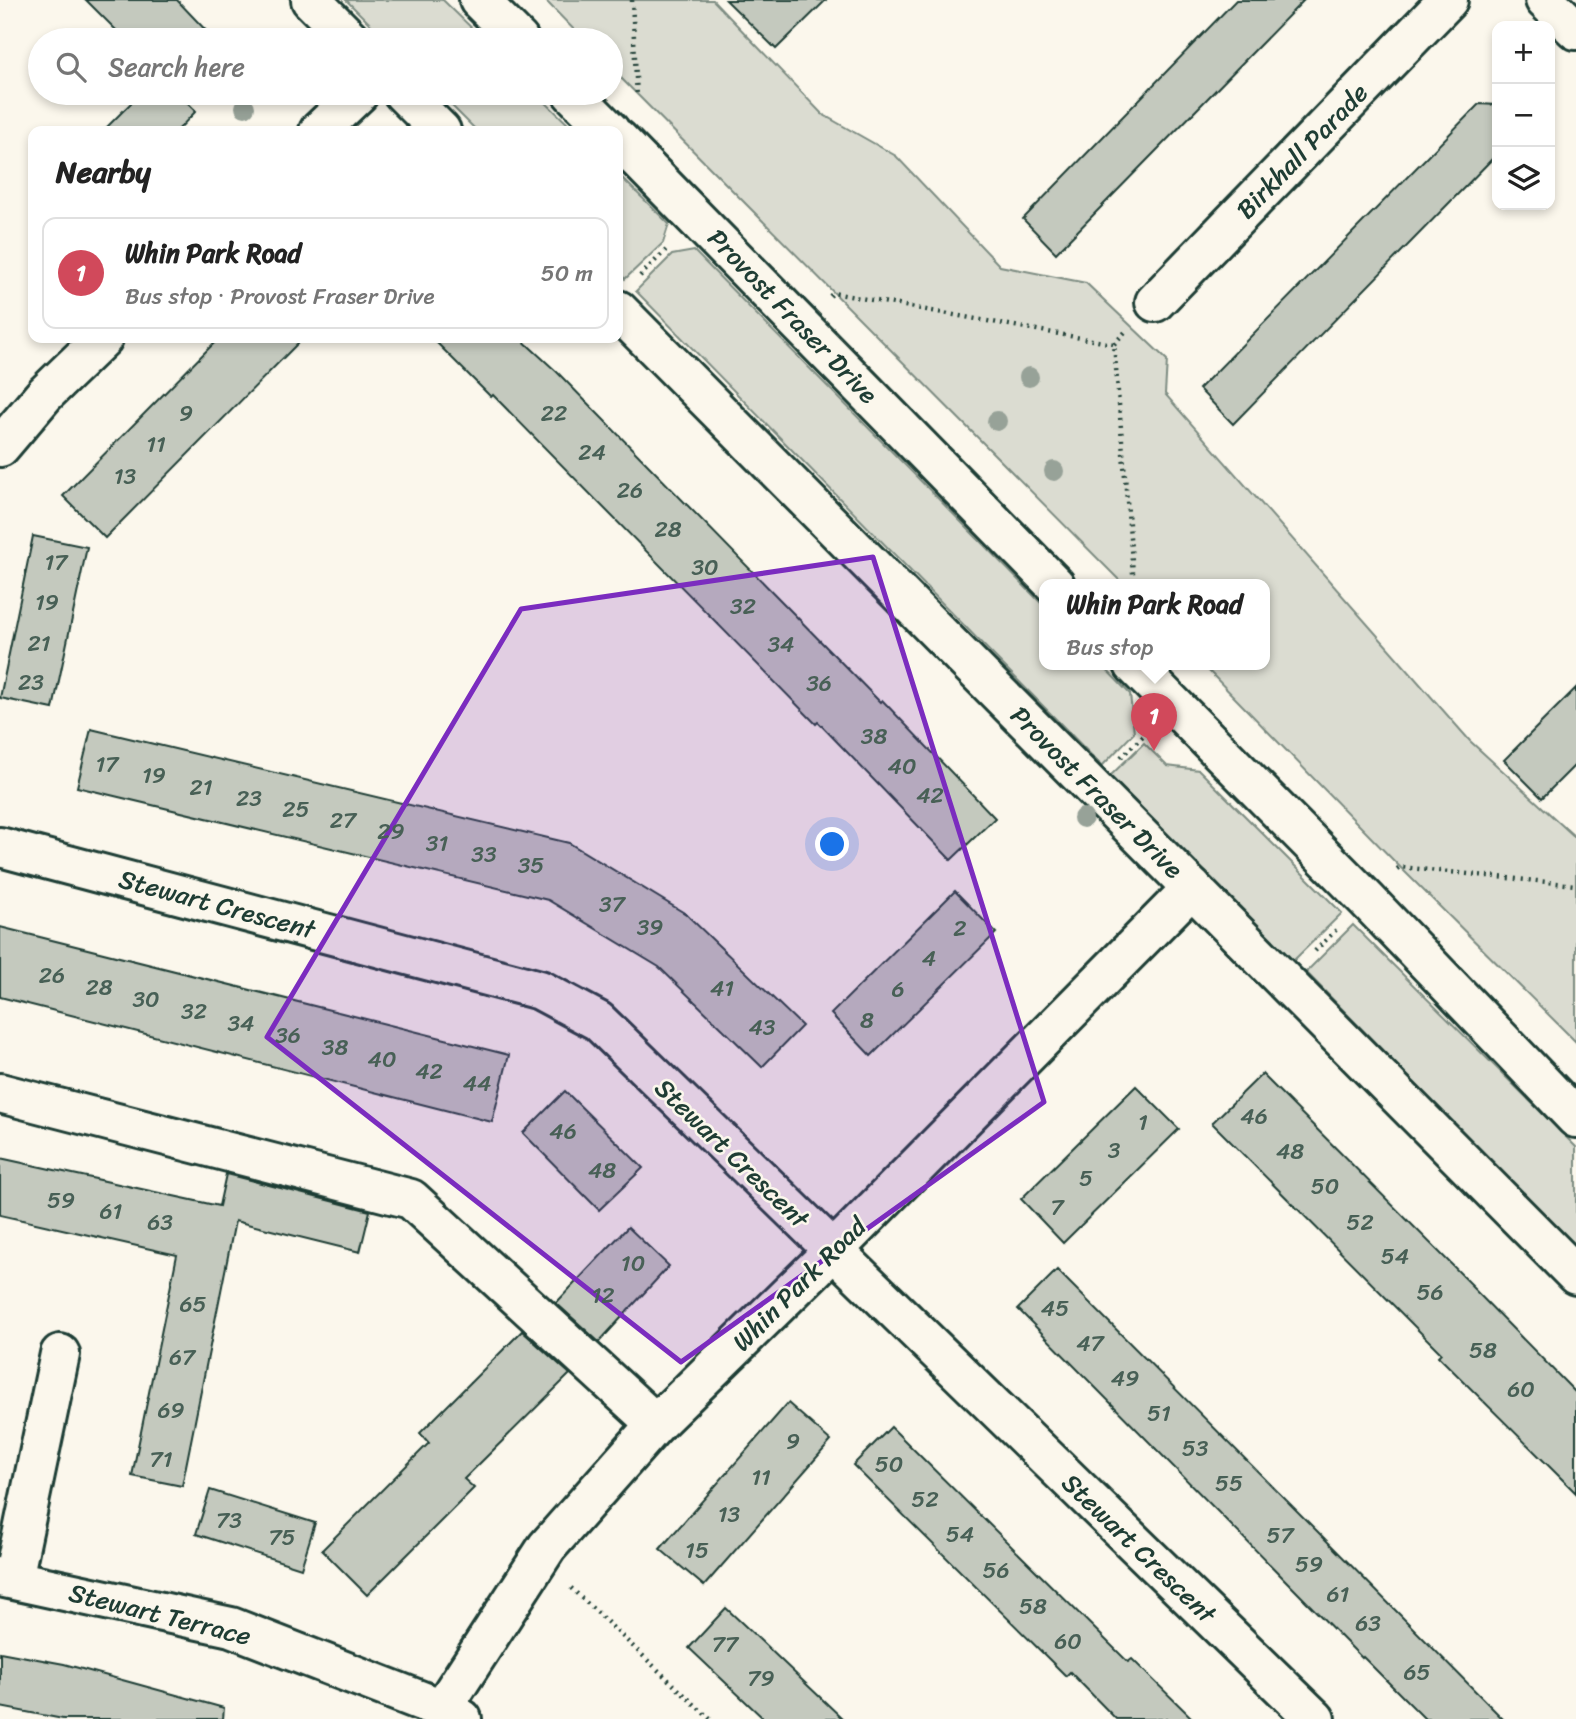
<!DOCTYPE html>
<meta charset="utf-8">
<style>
body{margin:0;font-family:Sriracha,sans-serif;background:#f2f2f2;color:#222}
.controls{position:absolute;right:21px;top:21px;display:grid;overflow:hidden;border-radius:14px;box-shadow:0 4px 10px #0003}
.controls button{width:63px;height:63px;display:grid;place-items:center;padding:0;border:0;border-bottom:2px solid #e0e0e0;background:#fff;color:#222;font:35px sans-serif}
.you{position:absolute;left:833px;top:845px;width:24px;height:24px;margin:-18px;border:5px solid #fff;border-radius:50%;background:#1a73e8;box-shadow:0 0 0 10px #1a73e833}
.badge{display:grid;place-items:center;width:46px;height:46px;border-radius:50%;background:#d1495b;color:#fff;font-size:23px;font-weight:700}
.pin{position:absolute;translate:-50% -58px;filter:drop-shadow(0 2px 4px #0008)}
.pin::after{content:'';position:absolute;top:37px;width:24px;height:21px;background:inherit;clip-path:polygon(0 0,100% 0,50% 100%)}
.popup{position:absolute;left:1039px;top:579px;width:231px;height:91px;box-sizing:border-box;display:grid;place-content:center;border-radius:14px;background:#fff;filter:drop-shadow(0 2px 5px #0005);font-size:23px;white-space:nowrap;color:#767676}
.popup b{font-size:26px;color:#222}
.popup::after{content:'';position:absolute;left:50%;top:100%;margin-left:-14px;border:14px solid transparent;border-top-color:#fff}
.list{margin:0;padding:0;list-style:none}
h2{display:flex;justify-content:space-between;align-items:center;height:91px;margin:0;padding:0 28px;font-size:30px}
h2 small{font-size:23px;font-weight:400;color:#767676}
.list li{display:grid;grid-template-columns:46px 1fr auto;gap:21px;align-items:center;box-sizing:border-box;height:112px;margin:0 14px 14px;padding:0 14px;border:2px solid #e0e0e0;border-radius:14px}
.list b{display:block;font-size:26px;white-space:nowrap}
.list p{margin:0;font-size:23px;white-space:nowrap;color:#767676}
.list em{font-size:23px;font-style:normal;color:#767676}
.icon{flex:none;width:38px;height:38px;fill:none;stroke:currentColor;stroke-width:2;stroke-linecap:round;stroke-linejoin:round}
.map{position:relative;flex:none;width:1576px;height:1719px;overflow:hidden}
.search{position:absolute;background:#fff;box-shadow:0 4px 10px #0003;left:28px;top:28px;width:595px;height:77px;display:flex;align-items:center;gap:18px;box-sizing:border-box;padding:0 24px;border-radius:38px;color:#767676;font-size:26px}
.panel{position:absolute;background:#fff;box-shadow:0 4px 10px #0003;left:28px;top:126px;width:595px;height:217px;border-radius:14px}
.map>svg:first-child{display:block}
.green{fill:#dbdcd1;stroke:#7d8c82;stroke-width:2}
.building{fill:#c4c9be;stroke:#1f3d34;stroke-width:2}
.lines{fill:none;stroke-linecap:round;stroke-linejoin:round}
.minor-casing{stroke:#1f3d34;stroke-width:44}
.path{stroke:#1f3d34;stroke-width:4.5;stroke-dasharray:2 5;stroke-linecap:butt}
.minor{stroke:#fbf7ec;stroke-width:38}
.tree{fill:#97a298}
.marked{fill:#7b2cbf;fill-opacity:0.2;stroke:#7b2cbf;stroke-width:5;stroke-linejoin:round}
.labels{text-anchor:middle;stroke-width:5;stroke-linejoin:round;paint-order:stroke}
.number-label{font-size:23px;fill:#486056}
.street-label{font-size:26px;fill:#1f3d34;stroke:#fbf7ec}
</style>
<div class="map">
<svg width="1576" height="1719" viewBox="0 0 1576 1719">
<rect width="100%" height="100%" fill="#fbf7ec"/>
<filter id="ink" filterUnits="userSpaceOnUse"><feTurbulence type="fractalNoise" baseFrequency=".0143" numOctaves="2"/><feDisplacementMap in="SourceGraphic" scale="14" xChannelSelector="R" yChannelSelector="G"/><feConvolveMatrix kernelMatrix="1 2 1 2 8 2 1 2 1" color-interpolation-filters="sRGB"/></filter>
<g filter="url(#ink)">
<g class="green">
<path d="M346,0H443L484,40H386Z"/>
<path d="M545,0H713L822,114L896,156L1000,266L1086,283L1167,360L1165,394L1470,741L1576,838V1042L1400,867L1203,665H1264V585H1124L611,68V40H584Z"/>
<path d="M439,93H536L575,131H477Z"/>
<path d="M618,174L669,224L663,243L625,279L618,272Z"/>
<path d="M694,251L1044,606V665H1102L1130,694L1134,733L1102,766L636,291L672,255Z"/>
<path d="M1144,743L1167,766L1199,770L1342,913L1293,961L1110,776Z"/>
<path d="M1353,925L1576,1147V1248L1306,972Z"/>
</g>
<g class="building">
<path d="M86,0H177L215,40H126Z"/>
<path d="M726,0H826L776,49Z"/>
<path d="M1236,0H1304L1056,253L1023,219Z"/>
<path d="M141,93H178L196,111L177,131H103Z"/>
<path d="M1479,104L1497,105V154L1233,424L1199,389Z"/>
<path d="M219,338H303L105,538L63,496Z"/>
<path d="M432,338H520L557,372L880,702L882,700L995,818L951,860L818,722L816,724L493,395L491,397Z"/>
<path d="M33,536L87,547L53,709L0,698Z"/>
<path d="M1576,688V764L1542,798L1504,760Z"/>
<path d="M91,729L569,843L686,914L802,1026L762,1067L659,967L548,900L77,787Z"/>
<path d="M955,891L996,933L871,1056L831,1014Z"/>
<path d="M0,927L509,1055L492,1122L0,997Z"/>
<path d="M1262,1074L1472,1285L1471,1286L1576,1393V1493L1438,1356L1441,1353L1212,1123Z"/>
<path d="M1136,1086L1179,1129L1063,1243L1021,1199Z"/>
<path d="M565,1091L643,1168L599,1210L523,1133Z"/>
<path d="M0,1158L219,1206L226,1174L370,1211L360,1252L235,1221L182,1486L132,1476L177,1255L0,1215Z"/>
<path d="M628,1227L669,1266L599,1342L556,1303Z"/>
<path d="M1057,1270L1315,1529L1503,1719H1425L1363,1657L1362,1658L1018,1309Z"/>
<path d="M522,1331L570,1374L464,1479L474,1488L367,1595L322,1550L429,1443L420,1433Z"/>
<path d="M788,1403L831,1441L704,1586L660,1549Z"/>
<path d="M891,1427L1128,1662L1132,1659L1193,1719H1116L1070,1672L1066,1676L853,1465Z"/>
<path d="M210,1490L315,1523L301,1568L196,1534Z"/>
<path d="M726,1608L761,1641L843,1719H764L689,1648Z"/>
<path d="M0,1652L64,1664L224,1708L223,1719H63L0,1707Z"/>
</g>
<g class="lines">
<g class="minor-casing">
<g id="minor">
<path d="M311,0L351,40"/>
<path d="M479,0L519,40"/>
<path d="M1545,0L1576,30"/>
<path d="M403,93L441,131"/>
<path d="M572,93L610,131"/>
<path d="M319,131L359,93"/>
<path d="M618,139L1055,585"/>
<path d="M1155,302L1448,0"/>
<path d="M618,310L1576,1275"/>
<path d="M0,447L45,394L103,338"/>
<path d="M1134,665L1367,900L1576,1118"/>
<path d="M0,847L540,990L598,1021L1315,1719"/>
<path d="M0,1093L411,1199L656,1424"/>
<path d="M0,1577L231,1627L442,1709L462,1719"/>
<path d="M13,1579L60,1354"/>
<path d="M442,1709L547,1547L656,1424L833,1251L1192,888"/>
</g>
</g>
<g class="path">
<path d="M632,0L637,97"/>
<path d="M640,276L666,250"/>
<path d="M830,296L833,293L1114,344L1134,585"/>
<path d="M1114,344L1125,332"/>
<path d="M1121,757L1145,734"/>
<path d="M1397,869L1400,867L1576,885"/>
<path d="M1315,951L1336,930"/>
<path d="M571,1588L710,1719"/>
</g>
<use href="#minor" class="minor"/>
</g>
<g class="tree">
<circle cx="245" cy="107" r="10"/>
<circle cx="1029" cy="377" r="10"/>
<circle cx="997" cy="421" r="10"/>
<circle cx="1054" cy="471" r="10"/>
<circle cx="1083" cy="818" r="10"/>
</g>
</g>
<path class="marked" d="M873,557L1044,1102L681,1362L267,1037L521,609Z"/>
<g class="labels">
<g class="number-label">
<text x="186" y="421">9</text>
<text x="554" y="421">22</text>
<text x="156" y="452">11</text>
<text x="592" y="460">24</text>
<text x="125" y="484">13</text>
<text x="630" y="498">26</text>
<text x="668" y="537">28</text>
<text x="56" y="570">17</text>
<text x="705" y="575">30</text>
<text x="47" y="610">19</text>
<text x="743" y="614">32</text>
<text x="39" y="651">21</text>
<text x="781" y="652">34</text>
<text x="31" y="690">23</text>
<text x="819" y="691">36</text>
<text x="874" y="744">38</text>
<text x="107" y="772">17</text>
<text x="902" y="774">40</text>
<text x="154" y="783">19</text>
<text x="201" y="795">21</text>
<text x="930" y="803">42</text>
<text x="249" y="806">23</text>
<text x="296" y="817">25</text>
<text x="343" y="828">27</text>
<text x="391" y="839">29</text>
<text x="437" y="851">31</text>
<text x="484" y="862">33</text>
<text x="531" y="873">35</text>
<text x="612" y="912">37</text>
<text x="650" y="935">39</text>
<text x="960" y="936">2</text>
<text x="929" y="966">4</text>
<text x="52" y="983">26</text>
<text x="99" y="995">28</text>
<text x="722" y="996">41</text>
<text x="898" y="997">6</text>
<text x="146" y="1007">30</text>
<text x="194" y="1019">32</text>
<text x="867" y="1028">8</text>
<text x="241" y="1031">34</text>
<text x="762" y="1035">43</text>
<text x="288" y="1043">36</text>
<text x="335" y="1055">38</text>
<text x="382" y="1067">40</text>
<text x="429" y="1079">42</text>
<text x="477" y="1091">44</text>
<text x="1254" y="1124">46</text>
<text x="1143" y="1130">1</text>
<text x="563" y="1139">46</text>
<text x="1114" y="1158">3</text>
<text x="1290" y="1159">48</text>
<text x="602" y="1178">48</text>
<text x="1086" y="1186">5</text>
<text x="1325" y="1194">50</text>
<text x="61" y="1208">59</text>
<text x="1057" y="1215">7</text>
<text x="111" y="1219">61</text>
<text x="160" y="1230">63</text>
<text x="1360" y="1230">52</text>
<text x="1395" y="1264">54</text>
<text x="633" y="1271">10</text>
<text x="1430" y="1300">56</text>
<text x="603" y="1303">12</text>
<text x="193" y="1312">65</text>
<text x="1055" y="1316">45</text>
<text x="1090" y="1351">47</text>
<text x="1483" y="1358">58</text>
<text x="182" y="1365">67</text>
<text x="1125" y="1386">49</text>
<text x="1521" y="1397">60</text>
<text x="171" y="1418">69</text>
<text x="1159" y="1421">51</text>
<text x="793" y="1449">9</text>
<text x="1195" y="1456">53</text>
<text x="161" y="1467">71</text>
<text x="889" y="1472">50</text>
<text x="761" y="1485">11</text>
<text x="1229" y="1491">55</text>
<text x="925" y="1507">52</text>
<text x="729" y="1522">13</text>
<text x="229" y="1528">73</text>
<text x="960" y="1542">54</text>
<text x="1280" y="1543">57</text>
<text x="282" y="1545">75</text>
<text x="697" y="1558">15</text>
<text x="1309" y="1572">59</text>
<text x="996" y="1578">56</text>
<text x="1338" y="1602">61</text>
<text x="1033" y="1614">58</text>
<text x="1368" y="1631">63</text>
<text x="1068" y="1649">60</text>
<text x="725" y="1652">77</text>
<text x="1417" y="1680">65</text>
<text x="761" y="1686">79</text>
</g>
<g class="street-label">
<text transform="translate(1302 151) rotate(-46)" y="9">Birkhall Parade</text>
<text transform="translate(793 316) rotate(46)" y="9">Provost Fraser Drive</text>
<text transform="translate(1097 792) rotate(45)" y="9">Provost Fraser Drive</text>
<text transform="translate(217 904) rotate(15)" y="9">Stewart Crescent</text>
<text transform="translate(732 1153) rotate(44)" y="9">Stewart Crescent</text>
<text transform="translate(799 1284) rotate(-45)" y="9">Whin Park Road</text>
<text transform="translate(1139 1548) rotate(44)" y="9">Stewart Crescent</text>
<text transform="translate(160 1614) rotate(14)" y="9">Stewart Terrace</text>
</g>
</g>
</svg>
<div class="controls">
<button>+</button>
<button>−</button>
<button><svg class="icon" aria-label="layers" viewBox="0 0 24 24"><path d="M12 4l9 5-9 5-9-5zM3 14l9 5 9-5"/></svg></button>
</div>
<div class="you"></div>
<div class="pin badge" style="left:1154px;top:751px">1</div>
<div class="popup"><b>Whin Park Road</b>Bus stop</div>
<div class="search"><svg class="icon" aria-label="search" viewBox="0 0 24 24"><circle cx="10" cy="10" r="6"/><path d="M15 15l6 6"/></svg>Search here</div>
<section class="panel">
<h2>Nearby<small></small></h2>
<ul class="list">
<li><span class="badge">1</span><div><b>Whin Park Road</b><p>Bus stop · Provost Fraser Drive</p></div><em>50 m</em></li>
</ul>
</section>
</div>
